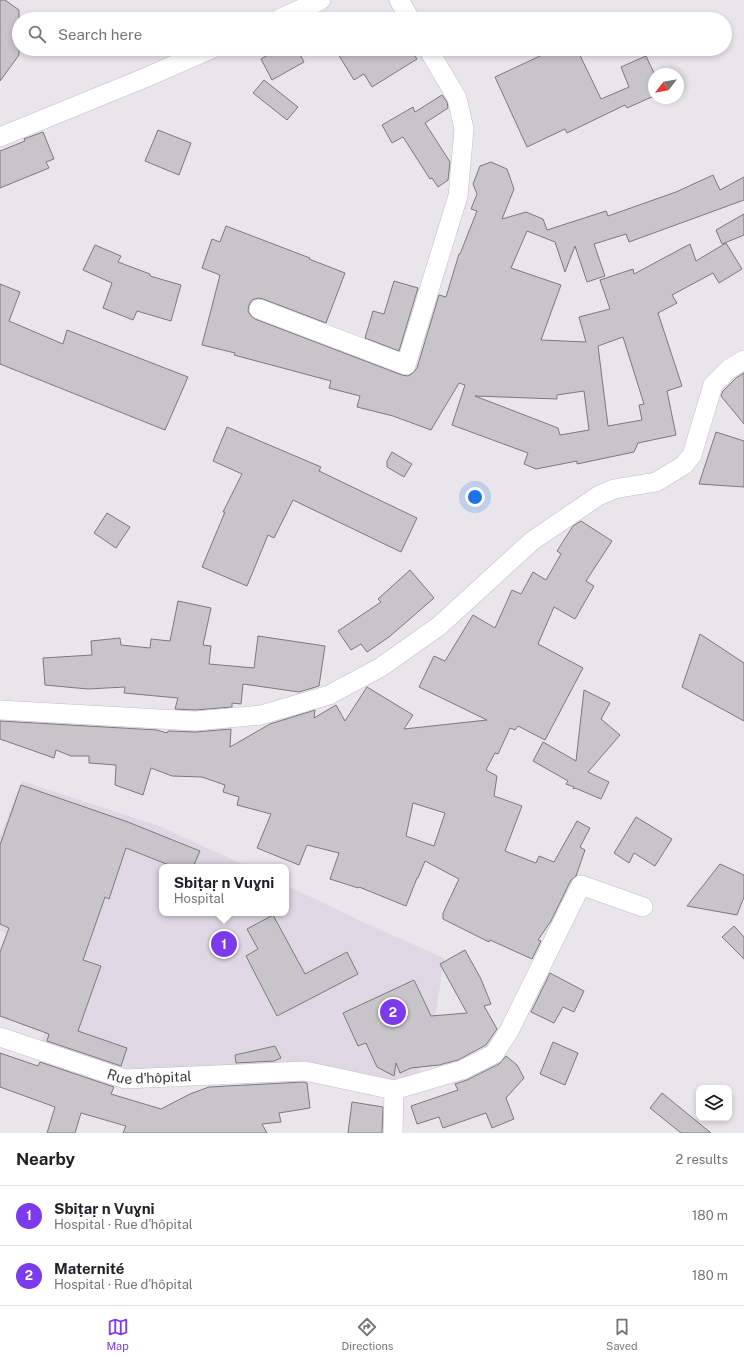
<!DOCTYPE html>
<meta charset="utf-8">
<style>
body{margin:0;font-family:"Public Sans",sans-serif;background:#f6f6f6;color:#202124}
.controls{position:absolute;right:12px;bottom:12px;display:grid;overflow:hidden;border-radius:8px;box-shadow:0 2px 6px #0003}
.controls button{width:36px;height:36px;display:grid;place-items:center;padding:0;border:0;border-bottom:1px solid #e0e0e0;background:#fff;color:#202124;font:20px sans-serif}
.compass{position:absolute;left:648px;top:68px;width:36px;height:36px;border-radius:50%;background:#fff;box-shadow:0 2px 6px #0003;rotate:239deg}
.you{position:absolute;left:475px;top:497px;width:14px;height:14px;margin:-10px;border:3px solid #fff;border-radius:50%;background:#1a73e8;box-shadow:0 0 0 6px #1a73e833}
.badge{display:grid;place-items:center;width:26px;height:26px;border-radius:50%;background:#7c3aed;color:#fff;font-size:13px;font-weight:700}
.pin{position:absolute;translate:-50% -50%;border:2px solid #fff;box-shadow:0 1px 4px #0006}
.popup{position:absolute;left:159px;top:864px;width:130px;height:52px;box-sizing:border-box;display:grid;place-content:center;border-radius:8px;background:#fff;filter:drop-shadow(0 1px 3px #0005);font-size:13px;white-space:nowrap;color:#757577}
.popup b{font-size:15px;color:#202124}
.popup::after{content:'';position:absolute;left:50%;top:100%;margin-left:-8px;border:8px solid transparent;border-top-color:#fff}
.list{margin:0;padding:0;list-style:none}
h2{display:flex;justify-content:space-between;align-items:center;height:52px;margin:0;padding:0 16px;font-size:17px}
h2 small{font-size:13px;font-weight:400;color:#757577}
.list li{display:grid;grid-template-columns:26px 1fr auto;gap:12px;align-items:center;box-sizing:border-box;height:60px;padding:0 16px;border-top:1px solid #e0e0e0}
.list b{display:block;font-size:15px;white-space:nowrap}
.list p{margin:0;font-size:13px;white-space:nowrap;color:#757577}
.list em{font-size:13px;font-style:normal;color:#757577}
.icon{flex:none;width:22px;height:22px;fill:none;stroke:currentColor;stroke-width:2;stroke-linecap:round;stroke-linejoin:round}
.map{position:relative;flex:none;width:744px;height:1133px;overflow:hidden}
.search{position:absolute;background:#fff;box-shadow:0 2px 6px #0003;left:12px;right:12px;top:12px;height:44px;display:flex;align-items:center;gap:10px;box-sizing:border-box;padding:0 14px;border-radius:22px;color:#757577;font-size:15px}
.sheet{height:172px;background:#fff}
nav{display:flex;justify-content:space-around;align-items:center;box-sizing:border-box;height:56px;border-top:1px solid #e0e0e0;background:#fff;font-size:11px;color:#757577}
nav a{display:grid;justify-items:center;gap:2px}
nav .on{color:#7c3aed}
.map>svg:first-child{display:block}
.built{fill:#dfd8e4}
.building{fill:#c8c5ca;stroke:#7b797d;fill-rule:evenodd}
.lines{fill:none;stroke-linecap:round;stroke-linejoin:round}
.street-casing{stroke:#c1bec3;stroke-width:20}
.street{stroke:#fff;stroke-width:19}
.labels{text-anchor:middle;stroke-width:4;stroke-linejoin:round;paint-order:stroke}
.street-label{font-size:14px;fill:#39383a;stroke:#f6f3f8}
</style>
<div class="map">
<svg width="744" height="1133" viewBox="0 0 744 1133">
<rect width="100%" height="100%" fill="#e9e6eb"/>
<path class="built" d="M22,781L159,826L249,867H162V913H286V885L367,924L444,958L437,1007L415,1088L315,1076L123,1081L37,1053L72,958L0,931V836Z"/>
<g class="building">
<path d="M0,0H5L19,10V55L0,81Z"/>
<path d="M278,49H297L304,62L272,80L261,59Z"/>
<path d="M335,49H410L417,59L372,87L364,74L354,80Z"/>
<path d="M555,49H577L601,99L629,87L621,67L646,56L654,73V96L627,108L625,105L567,133L565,129L527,147L495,77Z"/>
<path d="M264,80L298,107L287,120L253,93Z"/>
<path d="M442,95L447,102L448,108L425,123L450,162L448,180L438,187L432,178L430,179L403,137L392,143L382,125L413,107L415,112Z"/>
<path d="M158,130L191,143L179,175L145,161Z"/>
<path d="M43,132L54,159L46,162L49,168L0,188V151L25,141L24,139Z"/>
<path d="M491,162L507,169L514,189L502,219L526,212L543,219L547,230L606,211L608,216L676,192L713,175L720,190L744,177V200L629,242L626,234L594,244L605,276L587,282L575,246L565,272L555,242L527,231L511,268L561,285L541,340L586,342L579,317L610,309L600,280L633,269L634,274L690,244L696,261L726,243L742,269L719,283L713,273L672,295L677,303L658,313L682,386L667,391L676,435L638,443L634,452L577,464V461L536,469L524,464L528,453L452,425L465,385L459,383L431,430L393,416L357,407L360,396L329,388L331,381L234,355L235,353L202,345L220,275L202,268L212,239L220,242L226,226L310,258L309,259L345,273L326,323L263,299L258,298L252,300L249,305L248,311L251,316L255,319L402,375L408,376L413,373L417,368L439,295L446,297L459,254H460L477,211L471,209L477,194L473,184L480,166ZM623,337L644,404L639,405L642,420L608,426L598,346ZM584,391L589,430L560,435L558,428L475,396L557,399V395Z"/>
<path d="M744,214V235L722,244L716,230Z"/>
<path d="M95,245L121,256L118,262L150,274V276L181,285L171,321L137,311L133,320L103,308L112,283L83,270Z"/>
<path d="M394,281L418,288L399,351L365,338L373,311L384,314Z"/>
<path d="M0,284L20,292L9,321L63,344L67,330L188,377L165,430L0,364Z"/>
<path d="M744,373V424L721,396L723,391L736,378Z"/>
<path d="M227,427L321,467L319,471L417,518L401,552L293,500L274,538L268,535L247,586L202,567L225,512H223L242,474L213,461Z"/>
<path d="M716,432L744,441V487L699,484Z"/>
<path d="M392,452L412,464L404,477L387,467V461Z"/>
<path d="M107,513L130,527L116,548L94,533Z"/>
<path d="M581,521L612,541L586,581L594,586L575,619L554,607L538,644L583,668L545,740L518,726L515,730L510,728L498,754L495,753L486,770L497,776L494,796L522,806L505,851L536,863L539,856L554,862L577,821L590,828L580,847L585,850L576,876L571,880L551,921L538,940L541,941L532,959L490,940L489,942L443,919V913L459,879L425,861L418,878H417L406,906L359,887L358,888L330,879L339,853L307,845L299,865L257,848L271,814L237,805L239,797L223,792L225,785L202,777L172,776L151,768L143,795L115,785L116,765L89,763V756H71L56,750L54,758L0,739V721L157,730L167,733L168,731L196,732L231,729L230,747L270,724L315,710L314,718L336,705L345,721L367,687L413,715L404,729L487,720L419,687L434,656L445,661L473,615L495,628L512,590L521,594L533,572L546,580L561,554L557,551L573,526ZM413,803L445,813L434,846L406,836Z"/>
<path d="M410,570L434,598L389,637L367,652L361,644L351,650L338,631L381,602L378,599Z"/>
<path d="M178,601L211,608L203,645L211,646L209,664L254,668L258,636L325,646L319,686L299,692L243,684L241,704L232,703V707L195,710L175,709L178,698L124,693L125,687L88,689L45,685L43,658L92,655L91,641L120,638L121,645L150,648L151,639L170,641Z"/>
<path d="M700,634L744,663V721L682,687Z"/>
<path d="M584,690L610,703L601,719L620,735L588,772L609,782L601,799L575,788L573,789L574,787L566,784L568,781L533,761L543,742L576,761Z"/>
<path d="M21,785L128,822L200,851L193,867H174L126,848L109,899L105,897L83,960L101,966L78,1031L127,1048L121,1066L47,1041L49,1034L0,1016V952L9,928L0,924V845Z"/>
<path d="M636,817L672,839L655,866L634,853L629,863L614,853Z"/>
<path d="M720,864L744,875V897L737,915L687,906Z"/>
<path d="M273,915L305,974L347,952L358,974L277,1016L246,956L258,949L247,929Z"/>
<path d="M734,926L744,937V959L722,937Z"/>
<path d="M465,950L481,979L491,1004L484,1006L497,1029L486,1045L458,1060L439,1065L411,1068L400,1073L396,1063L394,1076L377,1067L366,1043L358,1046L343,1013L414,980L431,1016L467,1013L440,964Z"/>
<path d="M550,973L584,991L574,1012L563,1007L554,1023L531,1012Z"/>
<path d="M553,1042L578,1053L565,1085L540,1074Z"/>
<path d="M275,1046L281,1058L274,1061L236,1063L235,1055Z"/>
<path d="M0,1053L38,1066L40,1062L114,1087L111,1094L161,1109L190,1094L209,1087L304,1082L307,1083L310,1108L279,1113L281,1122L262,1124L267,1133H123L126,1126L81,1113L75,1133H47L55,1107L0,1087Z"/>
<path d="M506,1056L517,1065L524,1078L506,1098L514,1119L492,1128L486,1113L443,1128L439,1117L417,1124L411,1106L458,1090L455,1084L467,1080L499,1064Z"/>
<path d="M662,1093L711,1133H681L650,1108Z"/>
<path d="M352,1102L383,1107L382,1133H348Z"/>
</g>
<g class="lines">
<g class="street-casing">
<g id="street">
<path d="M399,0L410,19"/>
<path d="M279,19L321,0"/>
<path d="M0,137L147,77L211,49"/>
<path d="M259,309L406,365L458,196L464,129L457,98L428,49"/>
<path d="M0,710L195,721L261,715L329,695L381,667L439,626L532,541L598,496L614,489L656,482L684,465L692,455L713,385L729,369L744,360"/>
<path id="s1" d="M0,1037L125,1079L305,1071L394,1090L462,1070L494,1054L509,1031L581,885L643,907"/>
<path d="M393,1133L394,1090"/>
</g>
</g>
<use href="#street" class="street"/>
</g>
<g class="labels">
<g class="street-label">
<text dy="5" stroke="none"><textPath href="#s1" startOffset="156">Rue d'hôpital</textPath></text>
</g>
</g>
</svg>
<div class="controls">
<button><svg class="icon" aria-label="layers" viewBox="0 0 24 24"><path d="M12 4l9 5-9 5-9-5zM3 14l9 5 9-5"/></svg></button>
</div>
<svg class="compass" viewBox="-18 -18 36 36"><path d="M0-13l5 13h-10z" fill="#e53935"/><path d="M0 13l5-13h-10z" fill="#757577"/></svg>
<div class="you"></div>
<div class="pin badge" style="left:224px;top:944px">1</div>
<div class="popup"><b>Sbiṭaṛ n Vuɣni</b>Hospital</div>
<div class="pin badge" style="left:393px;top:1012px">2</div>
<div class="search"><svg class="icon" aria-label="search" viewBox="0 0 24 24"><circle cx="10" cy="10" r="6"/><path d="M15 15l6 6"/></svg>Search here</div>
</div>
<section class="sheet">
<h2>Nearby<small>2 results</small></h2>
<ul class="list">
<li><span class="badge">1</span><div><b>Sbiṭaṛ n Vuɣni</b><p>Hospital · Rue d'hôpital</p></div><em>180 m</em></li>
<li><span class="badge">2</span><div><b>Maternité</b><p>Hospital · Rue d'hôpital</p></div><em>180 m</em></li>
</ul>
</section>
<nav>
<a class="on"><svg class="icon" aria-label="map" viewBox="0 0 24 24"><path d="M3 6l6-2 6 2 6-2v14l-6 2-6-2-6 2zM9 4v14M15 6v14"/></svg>Map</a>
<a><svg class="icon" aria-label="directions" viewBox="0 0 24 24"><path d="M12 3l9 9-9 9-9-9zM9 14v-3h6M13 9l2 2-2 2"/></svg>Directions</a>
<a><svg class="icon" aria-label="saved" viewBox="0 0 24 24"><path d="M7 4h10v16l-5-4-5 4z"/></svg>Saved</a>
</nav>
